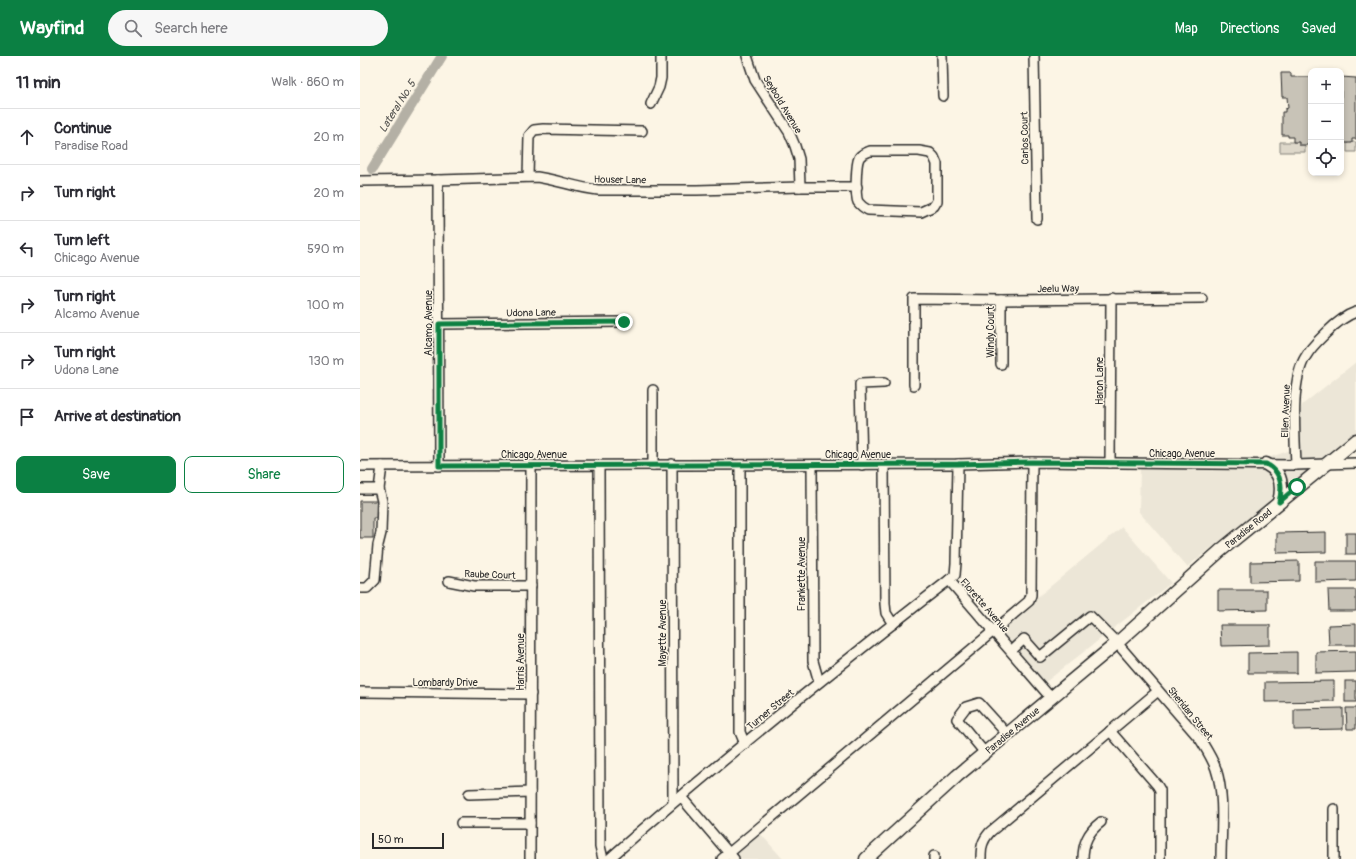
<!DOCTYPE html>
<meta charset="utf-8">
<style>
body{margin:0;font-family:Pangolin,sans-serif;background:#f7f7f7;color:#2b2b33}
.controls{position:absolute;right:12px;top:12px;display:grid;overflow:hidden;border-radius:8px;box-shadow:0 2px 6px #0003}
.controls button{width:36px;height:36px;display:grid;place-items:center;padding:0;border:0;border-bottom:1px solid #e1e1e2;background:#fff;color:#2b2b33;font:20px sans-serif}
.scale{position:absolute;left:12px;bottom:10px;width:72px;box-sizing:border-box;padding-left:4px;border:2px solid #2b2b2b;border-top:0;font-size:11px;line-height:14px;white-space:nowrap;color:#2b2b2b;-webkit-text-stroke:3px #fcf5e5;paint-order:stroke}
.stop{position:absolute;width:12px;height:12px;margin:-9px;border:3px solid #0b8043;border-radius:50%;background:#fff}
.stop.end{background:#0b8043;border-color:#fff;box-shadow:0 1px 4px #0008}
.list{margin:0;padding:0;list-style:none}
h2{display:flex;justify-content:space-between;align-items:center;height:52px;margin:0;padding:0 16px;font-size:17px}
h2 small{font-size:13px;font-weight:400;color:#7c7c81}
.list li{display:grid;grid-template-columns:26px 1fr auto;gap:12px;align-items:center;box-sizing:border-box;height:56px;padding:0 16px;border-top:1px solid #e1e1e2}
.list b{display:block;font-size:15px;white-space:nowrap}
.list p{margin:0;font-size:13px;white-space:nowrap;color:#7c7c81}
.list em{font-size:13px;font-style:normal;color:#7c7c81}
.actions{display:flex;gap:8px;padding:12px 16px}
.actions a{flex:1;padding:9px 0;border:1px solid #0b8043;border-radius:8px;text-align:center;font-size:14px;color:#0b8043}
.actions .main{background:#0b8043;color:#fff}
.icon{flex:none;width:22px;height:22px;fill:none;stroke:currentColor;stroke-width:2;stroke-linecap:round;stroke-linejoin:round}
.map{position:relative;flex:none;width:996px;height:803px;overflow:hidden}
header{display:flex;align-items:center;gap:24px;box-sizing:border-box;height:56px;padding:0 20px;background:#0b8043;color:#fff}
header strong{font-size:19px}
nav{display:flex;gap:22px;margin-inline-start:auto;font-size:14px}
.search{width:280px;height:36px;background:#f7f7f7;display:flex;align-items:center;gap:10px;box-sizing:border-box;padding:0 14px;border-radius:22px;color:#7c7c81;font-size:15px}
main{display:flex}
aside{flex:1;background:#fff}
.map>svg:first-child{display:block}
.built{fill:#ece6d7}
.green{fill:#ded8ca;stroke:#84827a}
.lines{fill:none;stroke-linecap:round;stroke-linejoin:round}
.canal{stroke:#b4b0a5;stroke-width:10}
.building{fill:#c8c3b7;stroke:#2b2b2b}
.minor-casing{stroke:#2b2b2b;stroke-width:12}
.major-casing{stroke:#2b2b2b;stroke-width:15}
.minor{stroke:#fcf5e5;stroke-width:9}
.major{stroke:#fcf5e5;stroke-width:12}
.route{stroke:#0b8043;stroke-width:5}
.labels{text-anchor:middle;stroke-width:3;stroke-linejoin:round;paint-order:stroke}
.street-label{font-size:10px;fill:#2b2b2b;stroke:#fcf5e5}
.water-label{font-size:11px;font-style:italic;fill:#545350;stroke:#fcf5e5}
</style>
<header>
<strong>Wayfind</strong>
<div class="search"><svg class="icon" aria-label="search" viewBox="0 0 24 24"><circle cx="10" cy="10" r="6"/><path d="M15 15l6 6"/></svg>Search here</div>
<nav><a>Map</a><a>Directions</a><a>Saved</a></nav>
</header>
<main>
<aside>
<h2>11 min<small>Walk · 860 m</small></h2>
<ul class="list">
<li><svg class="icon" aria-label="ahead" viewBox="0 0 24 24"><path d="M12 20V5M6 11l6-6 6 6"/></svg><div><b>Continue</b><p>Paradise Road</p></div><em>20 m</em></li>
<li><svg class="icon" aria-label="right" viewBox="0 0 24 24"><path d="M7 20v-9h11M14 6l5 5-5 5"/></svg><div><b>Turn right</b></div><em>20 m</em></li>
<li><svg class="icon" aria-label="left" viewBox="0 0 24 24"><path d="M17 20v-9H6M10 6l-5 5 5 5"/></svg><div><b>Turn left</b><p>Chicago Avenue</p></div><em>590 m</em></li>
<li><svg class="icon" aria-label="right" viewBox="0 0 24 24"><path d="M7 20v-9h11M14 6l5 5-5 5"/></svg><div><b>Turn right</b><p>Alcamo Avenue</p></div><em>100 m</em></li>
<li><svg class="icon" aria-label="right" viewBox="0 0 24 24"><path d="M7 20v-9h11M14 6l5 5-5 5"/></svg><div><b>Turn right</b><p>Udona Lane</p></div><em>130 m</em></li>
<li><svg class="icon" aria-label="arrive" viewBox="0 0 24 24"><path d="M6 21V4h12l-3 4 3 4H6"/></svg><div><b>Arrive at destination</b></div></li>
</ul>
<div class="actions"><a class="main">Save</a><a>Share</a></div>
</aside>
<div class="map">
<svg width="996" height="803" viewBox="0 0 996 803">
<rect width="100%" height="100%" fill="#fcf5e5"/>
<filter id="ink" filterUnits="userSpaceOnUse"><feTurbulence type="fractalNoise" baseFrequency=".025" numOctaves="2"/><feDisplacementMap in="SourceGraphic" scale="8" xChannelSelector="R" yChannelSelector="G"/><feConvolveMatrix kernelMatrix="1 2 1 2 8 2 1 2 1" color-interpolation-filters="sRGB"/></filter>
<g filter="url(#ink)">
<g class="built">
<path d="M996,306V377L827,511L779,456L780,412L876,413L931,394L942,349Z"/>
<path d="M762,471L811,527L678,632L633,578Z"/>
<path d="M398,775L423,803H365Z"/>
</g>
<g class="green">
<path d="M920,86H939V89H945V96H920Z"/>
<path d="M992,86H996V96H987V87Z"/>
</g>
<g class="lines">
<path class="canal" d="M12,113L82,0"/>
</g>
<g class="building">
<path d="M921,17H931V21H951V89H939V86H933V81H928V79H922V56H925V53L928,52L927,41H922Z"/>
<path d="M981,21L996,22V83H992V87H981Z"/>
<path d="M0,445H20V462H13V482H0Z"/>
<path d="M966,476V496L917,497V477Z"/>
<rect x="986" y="477" width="10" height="21"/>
<path d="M939,505V525L890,526V506Z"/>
<path d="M955,505H996V525L955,526Z"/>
<path d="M858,534H907V554L858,555Z"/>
<path d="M968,534H996V555H969Z"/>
<path d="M996,568V589H969L968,569Z"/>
<path d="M860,569H910V589L861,590Z"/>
<path d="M996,595V616L956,617V596Z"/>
<path d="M937,596V617H888V597Z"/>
<path d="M974,625V645L905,646V626Z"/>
<rect x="985" y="625" width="11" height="21"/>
<path d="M983,652V673L934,674V653Z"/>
<path d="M986,652H996V673H987Z"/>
</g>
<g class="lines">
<g class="minor-casing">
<g id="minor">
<path d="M387,0L395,24L429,76L435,90L439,103L440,131"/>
<path d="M582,0L583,40"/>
<path d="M674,0L677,163"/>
<path d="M291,48L299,31L301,22V0"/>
<path d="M510,95H559L570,97L574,101L577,108V145L574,150L561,156L508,154C504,152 501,150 498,146C495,140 496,108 499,102C501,98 506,97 510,95Z"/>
<path d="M168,121L169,80L174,74L183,73L282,75"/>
<path d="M78,124L79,410"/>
<path d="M0,125L78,124L177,121C198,124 217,132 238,134H337L440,131H497"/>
<path d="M641,244V308"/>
<path d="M79,268L264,266"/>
<path d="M554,329V243L641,244L842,242"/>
<path d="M750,407L751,242"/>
<path d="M312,408L313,746"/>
<path d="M239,409L240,790L243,803"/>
<path d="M293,409V334"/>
<path d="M380,409V676L385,688"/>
<path d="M452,409L453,605L459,626"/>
<path d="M502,409L500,328L524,327"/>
<path d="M524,409L525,548L526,557L533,568"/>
<path d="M936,409C935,379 930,324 946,300C951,291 959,284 966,277C975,268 984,260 996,256"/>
<path d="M0,410L598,408L672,406L936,409L996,407"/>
<path d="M0,433H19"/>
<path d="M589,524L691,642"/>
<path d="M89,525L114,530H171"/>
<path d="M0,532H7L15,524L18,489L21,477L22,445L19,433L22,410"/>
<path d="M651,595L664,583L680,601L730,560L757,587L840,683C846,693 852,702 856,713C865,740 861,775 861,803"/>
<path d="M0,636L171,638"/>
<path d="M750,675L797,729L800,734V803"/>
<path d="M625,697L597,663L606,651L619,647L647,678"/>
<path d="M109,738L170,736"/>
<path d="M321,741L374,803"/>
<path d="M974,753V803"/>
<path d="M101,767H170"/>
<path d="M170,803L171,409"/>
<path d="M249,803C358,706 473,614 589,524L595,519L596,507L598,408"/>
<path d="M362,803L669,545L671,539L672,406"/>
<path d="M574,803V800"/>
<path d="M621,803C621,791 622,785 630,776L798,635"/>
<path d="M723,803C723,787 728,776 741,766"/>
</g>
</g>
<g class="major-casing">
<g id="major">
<path d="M906,408C922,416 923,431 919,446"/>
<path d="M506,803L597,720L757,587L860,495L996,384"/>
</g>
</g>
<use href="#minor" class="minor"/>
<use href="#major" class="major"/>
</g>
</g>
<g class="lines" filter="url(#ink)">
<path class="route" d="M264,266L79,268V410L598,408L672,406L906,408C922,416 923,431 919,446L937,431"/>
</g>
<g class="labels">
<g class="street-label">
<text transform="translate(423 48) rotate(59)" y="4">Seybold Avenue</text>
<text transform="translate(664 82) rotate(-91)" y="4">Carlos Court</text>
<text transform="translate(260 123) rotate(1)" y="4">Houser Lane</text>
<text transform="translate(698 232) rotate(-1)" y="4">Jeelu Way</text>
<text transform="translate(171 256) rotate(-1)" y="4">Udona Lane</text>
<text transform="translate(68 267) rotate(-90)" y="4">Alcamo Avenue</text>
<text transform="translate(630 276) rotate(-90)" y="4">Windy Court</text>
<text transform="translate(739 325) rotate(-90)" y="4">Haron Lane</text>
<text transform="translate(925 355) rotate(-88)" y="4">Ellen Avenue</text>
<text x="822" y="401">Chicago Avenue</text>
<text x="174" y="402">Chicago Avenue</text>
<text x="498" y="402">Chicago Avenue</text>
<text transform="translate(888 472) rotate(-39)" y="4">Paradise Road</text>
<text transform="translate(130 518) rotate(2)" y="4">Raube Court</text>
<text transform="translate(441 518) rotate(-90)" y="4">Frankette Avenue</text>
<text transform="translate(625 549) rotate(49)" y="4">Florette Avenue</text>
<text transform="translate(302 577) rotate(-90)" y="4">Mayette Avenue</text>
<text transform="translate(160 606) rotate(-90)" y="4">Harris Avenue</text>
<text x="85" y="630">Lombardy Drive</text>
<text transform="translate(410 653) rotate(-40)" y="4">Turner Street</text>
<text transform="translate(831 657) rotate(51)" y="4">Sheridan Street</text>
<text transform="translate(652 674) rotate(-40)" y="4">Paradise Avenue</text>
</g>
<g class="water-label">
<text transform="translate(37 50) rotate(-58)" y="4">Lateral No. 5</text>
</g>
</g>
</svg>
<div class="controls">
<button>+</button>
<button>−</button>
<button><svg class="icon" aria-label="locate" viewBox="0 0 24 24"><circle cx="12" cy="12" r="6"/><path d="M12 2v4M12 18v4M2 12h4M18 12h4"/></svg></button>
</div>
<div class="scale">50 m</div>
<div class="stop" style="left:937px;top:431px"></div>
<div class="stop end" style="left:264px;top:266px"></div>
</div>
</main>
